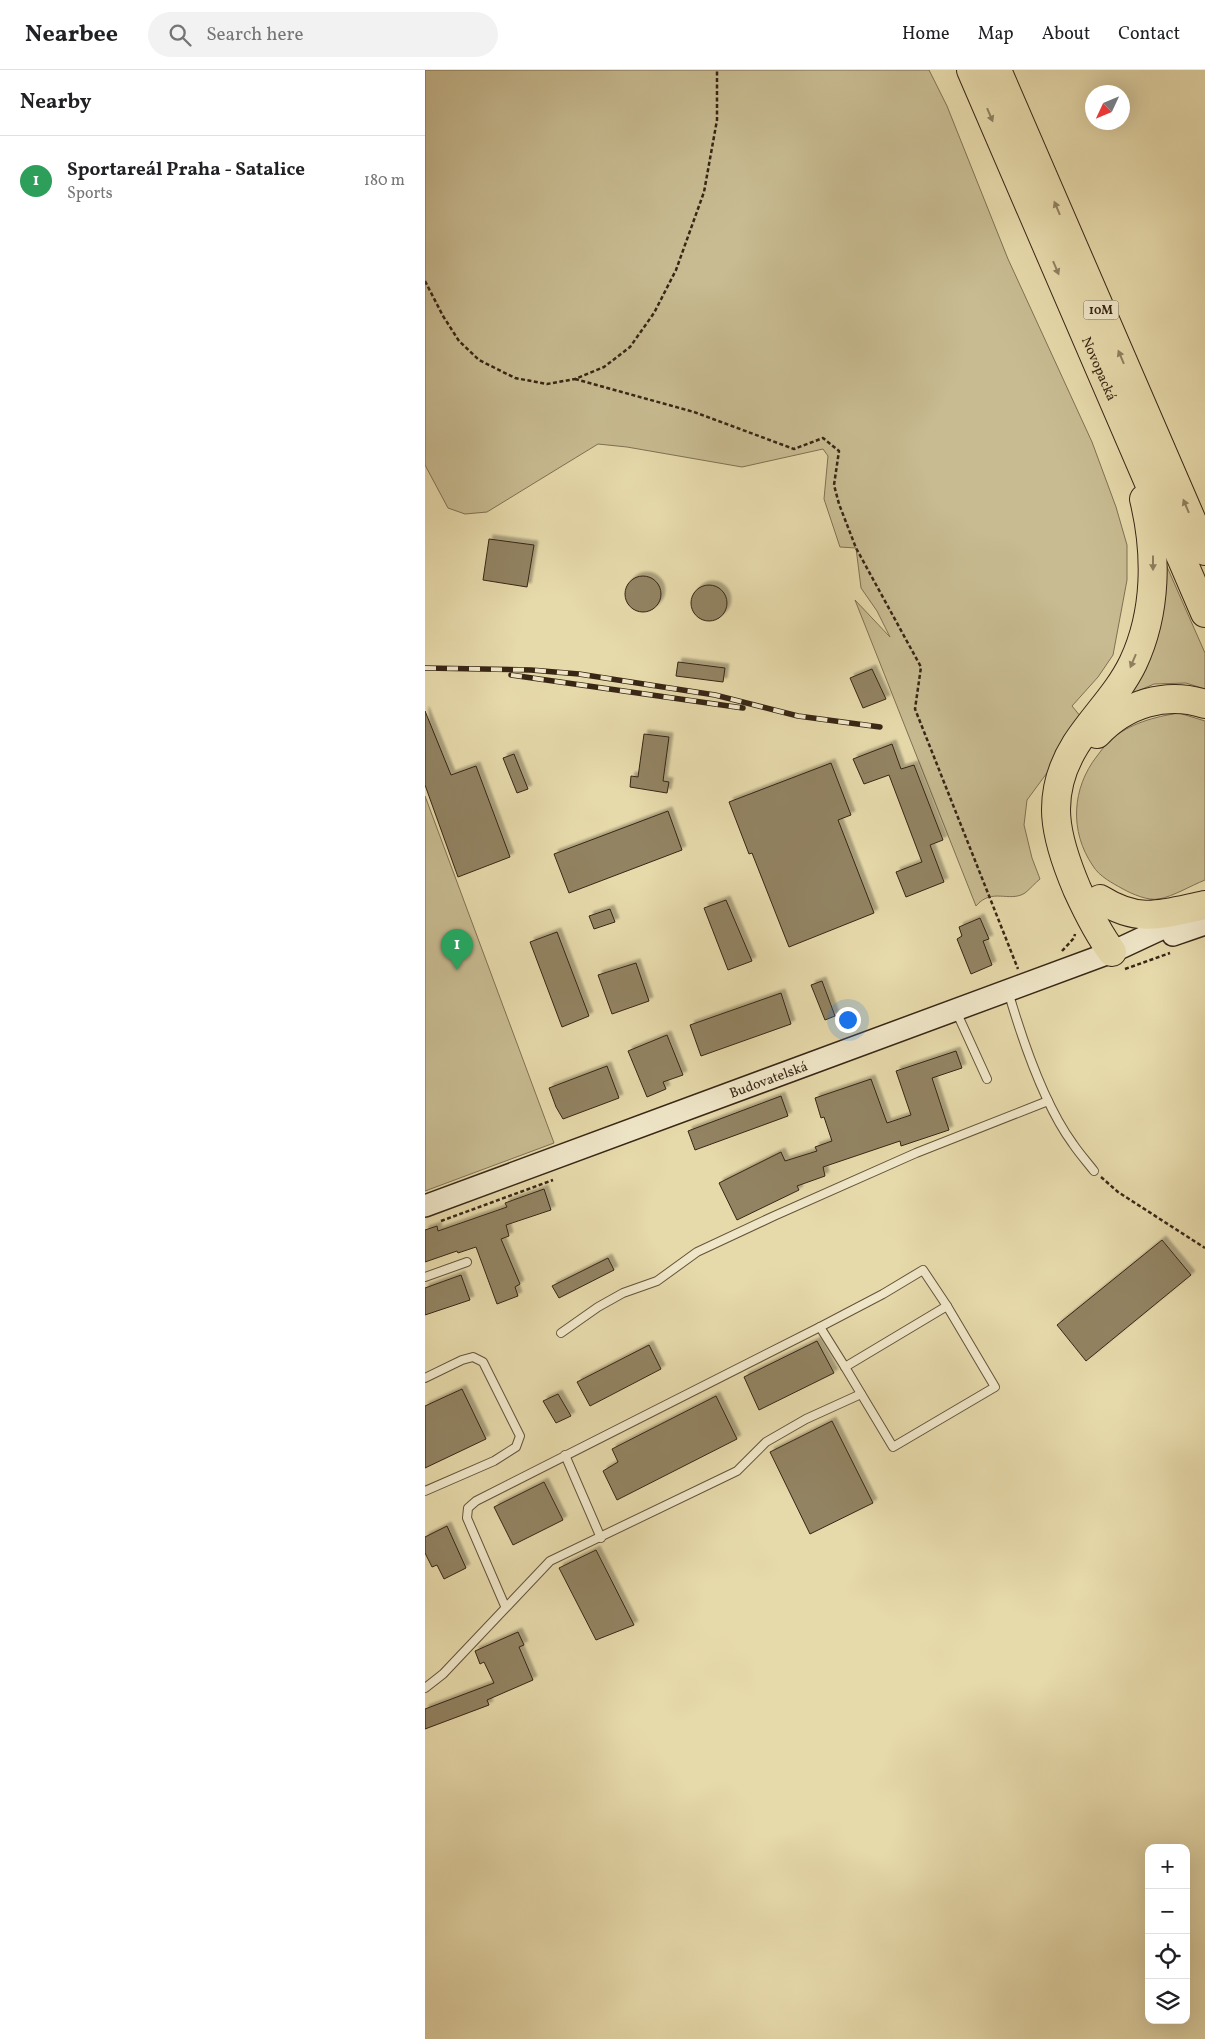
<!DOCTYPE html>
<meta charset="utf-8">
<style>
body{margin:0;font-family:Vollkorn,serif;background:#f2f2f2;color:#202124}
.controls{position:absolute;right:15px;bottom:15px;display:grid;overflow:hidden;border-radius:10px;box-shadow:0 5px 20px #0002}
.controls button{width:45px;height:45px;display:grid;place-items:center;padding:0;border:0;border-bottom:1px solid #e0e0e0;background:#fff;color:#202124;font:25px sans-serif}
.compass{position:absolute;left:660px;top:15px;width:45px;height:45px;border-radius:50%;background:#fff;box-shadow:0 5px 20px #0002;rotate:226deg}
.you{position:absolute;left:422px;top:949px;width:18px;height:18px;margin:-12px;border:4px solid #fff;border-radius:50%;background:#1a73e8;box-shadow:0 0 0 8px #1a73e833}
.badge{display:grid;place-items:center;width:32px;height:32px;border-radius:50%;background:#db2777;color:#fff;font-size:16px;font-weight:700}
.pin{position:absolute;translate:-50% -41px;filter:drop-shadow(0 1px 2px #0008)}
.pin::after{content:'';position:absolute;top:26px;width:18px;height:15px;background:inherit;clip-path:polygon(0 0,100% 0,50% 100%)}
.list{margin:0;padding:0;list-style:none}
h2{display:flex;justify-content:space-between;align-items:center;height:65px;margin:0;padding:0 20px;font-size:21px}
h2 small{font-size:16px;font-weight:400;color:#757577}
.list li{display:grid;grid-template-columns:32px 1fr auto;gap:15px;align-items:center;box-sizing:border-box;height:90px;padding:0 20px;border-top:1px solid #e0e0e0}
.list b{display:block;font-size:19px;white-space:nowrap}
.list p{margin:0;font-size:16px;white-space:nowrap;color:#757577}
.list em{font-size:16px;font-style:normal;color:#757577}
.icon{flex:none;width:28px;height:28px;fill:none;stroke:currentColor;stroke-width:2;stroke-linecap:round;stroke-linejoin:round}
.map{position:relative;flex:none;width:780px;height:1969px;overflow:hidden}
header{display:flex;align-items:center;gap:30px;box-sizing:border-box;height:70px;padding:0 25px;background:#fff;border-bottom:1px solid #e0e0e0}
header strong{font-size:24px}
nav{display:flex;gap:28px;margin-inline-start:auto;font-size:18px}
.search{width:350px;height:45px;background:#f2f2f2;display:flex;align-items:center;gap:12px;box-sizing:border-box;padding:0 18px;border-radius:28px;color:#757577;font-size:19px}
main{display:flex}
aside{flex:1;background:#fff}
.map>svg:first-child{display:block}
.green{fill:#c8bb91;stroke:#807053}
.building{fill:#928362;stroke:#382615;filter:url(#shadow)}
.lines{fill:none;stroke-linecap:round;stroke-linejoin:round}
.lane-casing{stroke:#64533a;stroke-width:10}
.secondary-casing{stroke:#382615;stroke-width:24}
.highway-casing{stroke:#382615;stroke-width:30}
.path{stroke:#382615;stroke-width:2.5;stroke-dasharray:4 2.5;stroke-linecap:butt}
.lane{stroke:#efe6c8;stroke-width:8}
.secondary{stroke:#efe6c8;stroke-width:21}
.highway{stroke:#e6d9aa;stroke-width:28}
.rail-casing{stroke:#382615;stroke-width:5.5}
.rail{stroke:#efe6c8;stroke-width:4;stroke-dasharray:11;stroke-linecap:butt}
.oneway{fill:#8f8060}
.labels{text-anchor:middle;stroke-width:4;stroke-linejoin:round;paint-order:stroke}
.shield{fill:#efe6c8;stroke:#6f604b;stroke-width:1}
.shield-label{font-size:12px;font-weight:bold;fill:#382615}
.street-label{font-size:14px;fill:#382615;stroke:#efe6c8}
</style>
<header>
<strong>Nearbee</strong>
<div class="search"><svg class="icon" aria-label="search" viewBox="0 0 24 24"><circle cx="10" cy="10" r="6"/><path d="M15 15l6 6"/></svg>Search here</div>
<nav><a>Home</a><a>Map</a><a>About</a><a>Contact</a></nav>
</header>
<main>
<aside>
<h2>Nearby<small></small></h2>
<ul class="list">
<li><span class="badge" style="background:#2e9e5b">1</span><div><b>Sportareál Praha - Satalice</b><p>Sports</p></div><em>180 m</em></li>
</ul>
</aside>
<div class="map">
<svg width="780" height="1969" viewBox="0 0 780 1969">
<defs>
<filter id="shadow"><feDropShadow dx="4" dy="-4" stdDeviation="1" flood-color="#0004"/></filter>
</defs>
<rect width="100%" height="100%" fill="#e6d9aa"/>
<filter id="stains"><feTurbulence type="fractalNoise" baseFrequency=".004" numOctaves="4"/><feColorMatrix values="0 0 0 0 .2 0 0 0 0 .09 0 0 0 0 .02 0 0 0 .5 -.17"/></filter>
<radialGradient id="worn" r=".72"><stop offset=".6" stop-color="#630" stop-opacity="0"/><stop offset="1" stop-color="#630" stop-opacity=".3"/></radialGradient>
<g class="green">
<path d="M0,0H504L522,36L583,189L667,372L691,437L702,475V510L688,585L673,607L647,636L656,647L633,688L602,730L599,755L607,788L615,809C610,813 605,819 600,823C584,833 567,817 551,836L430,530L465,567L452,541L436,518L431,478L415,477L399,429L403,386L398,379L317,397L202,377L173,374L62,442L40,444L23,438L0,395Z"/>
<path d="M739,490L780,583V619L761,613L729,614L701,626Z"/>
<path d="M754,643L780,651V810C765,816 749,826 734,829C723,831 707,824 698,819C687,813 674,806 668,796C644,761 647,718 672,686C676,681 680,675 684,671C705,653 729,647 754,643Z"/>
<path d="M0,726L129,1073L0,1121Z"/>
</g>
<g class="building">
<path d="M64,469L109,475L102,517L58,510Z"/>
<circle cx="218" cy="524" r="18"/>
<circle cx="284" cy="533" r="18"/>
<path d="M253,592L300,598L298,612L251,606Z"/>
<path d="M447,599L461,629L438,638L425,608Z"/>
<path d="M0,641L26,705L51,696L85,787L33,807L0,715Z"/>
<path d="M219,664L244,667L238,711L244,712L242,723L205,717L206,706L213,707Z"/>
<path d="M467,674L476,699L489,695L518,770L505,775L519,812L481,827L471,802L497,792L464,705L439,714L428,689Z"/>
<path d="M89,684L103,719L92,723L78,688Z"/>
<path d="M406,693L426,745L413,750L449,843L364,877L327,783L324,784L304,732Z"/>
<path d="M243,741L257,780L144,823L129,784Z"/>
<path d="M301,830L327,891L303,900L279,838Z"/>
<path d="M185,839L190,852L169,859L164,846Z"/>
<path d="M555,848L564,869L558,871L567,895L546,904L532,869L537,866L534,857Z"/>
<path d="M132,862L164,946L137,957L105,872Z"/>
<path d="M211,893L224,931L187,944L173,905Z"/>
<path d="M397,911L410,946L400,950L386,915Z"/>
<path d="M356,923L366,954L276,986L265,955Z"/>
<path d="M242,965L258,1005L238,1012L241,1019L222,1027L203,981Z"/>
<path d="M531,981L537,998L507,1008L524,1060L476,1076L475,1071L398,1097L400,1106L372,1116L374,1120L312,1150L294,1113L356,1082L360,1091L392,1081L390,1077L407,1071L399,1047L396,1048L390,1028L446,1009L462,1053L486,1045L471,1001Z"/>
<path d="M182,996L194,1028L138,1049L131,1037L124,1018Z"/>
<path d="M356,1026L363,1046L270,1080L263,1061Z"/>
<path d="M119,1119L126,1140L81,1155L84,1166L76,1169L95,1214L90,1217L93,1226L72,1234L51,1177L33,1183L32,1181L0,1192V1160L12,1156L13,1161L82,1137L80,1133Z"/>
<path d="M737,1170L766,1205L661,1291L632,1255Z"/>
<path d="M183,1188L189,1200L134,1228L127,1216Z"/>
<path d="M36,1205L45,1230L0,1245V1218Z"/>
<path d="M392,1271L409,1303L334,1340L319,1307Z"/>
<path d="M224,1275L236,1299L165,1336L152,1312Z"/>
<path d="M37,1319L61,1369L0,1398V1336Z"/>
<path d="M133,1324L146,1346L131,1353L118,1331Z"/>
<path d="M291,1326L312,1369L192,1430L178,1401L193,1392L187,1379Z"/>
<path d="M407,1351L448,1433L385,1464L345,1382Z"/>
<path d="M119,1412L138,1450L88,1475L69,1437Z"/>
<path d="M22,1456L41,1498L19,1509L12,1495L7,1497L0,1483V1467Z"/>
<path d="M171,1480L209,1555L171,1570L134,1498Z"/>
<path d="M93,1562L99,1575L94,1577L108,1610L62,1630L64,1635L0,1659V1639L69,1613L59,1592L55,1594L50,1581Z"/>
</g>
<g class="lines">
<g class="lane-casing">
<g id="lane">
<path d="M583,921C597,969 618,1033 648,1074C654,1083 662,1092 669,1101"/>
<path d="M531,941L562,1009"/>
<path d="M0,1207L42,1192"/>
<path d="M522,1236L570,1317L468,1377L420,1297Z"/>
<path d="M395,1257L420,1297"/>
<path d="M136,1263L173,1237L198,1223L232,1211L272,1182L349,1146L491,1083L623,1031"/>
<path d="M0,1308L37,1290L48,1287L58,1292L95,1366L91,1377L69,1391L0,1421"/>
<path d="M140,1385L176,1468"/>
<path d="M80,1536L42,1448L43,1438L51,1431L395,1257L458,1224L498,1200L522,1236"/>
<path d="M0,1618L18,1604L125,1491L312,1401L341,1372L381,1349L436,1324"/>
</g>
</g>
<g class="secondary-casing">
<g id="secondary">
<path d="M748,865L780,854"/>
<path id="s1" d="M0,1136L687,882L764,846"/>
</g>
</g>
<g class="highway-casing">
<g id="highway">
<path id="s2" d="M546,0L780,543"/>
<path d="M572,0L780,481"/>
<path d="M672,664C700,634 741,621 780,634"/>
<path d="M675,829C715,854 737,844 780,835"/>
<path d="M687,882C672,862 662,841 652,819C630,767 619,725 651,674C669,646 693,624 708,593C732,542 732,483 719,429"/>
</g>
</g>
<g class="path">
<path d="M0,211L18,246L34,271L54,290L90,308L122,314L150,309L179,297L205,277L229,243L251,200L279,122L292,50V0"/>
<path d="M150,309L269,342L369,379L398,368L414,381L409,415L414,434L431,478L496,597L490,639L593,899"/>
<path d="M637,881L649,868L650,864"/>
<path d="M700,899L745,883"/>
<path d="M676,1107L693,1122L780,1178"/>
<path d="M16,1151L128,1110"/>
</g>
<use href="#lane" class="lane"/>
<use href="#secondary" class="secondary"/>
<use href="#highway" class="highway"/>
<g class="rail-casing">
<g id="rail">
<path d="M0,598L106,600L154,604L290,625L373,646L455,657"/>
<path d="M86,605L318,638"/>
</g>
</g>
<use href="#rail" class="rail"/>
</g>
<defs><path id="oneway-solid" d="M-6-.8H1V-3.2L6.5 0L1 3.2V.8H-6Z" transform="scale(1.25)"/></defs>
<g class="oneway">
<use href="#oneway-solid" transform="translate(565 45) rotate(67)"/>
<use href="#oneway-solid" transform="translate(632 138) rotate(-113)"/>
<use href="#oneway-solid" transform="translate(631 198) rotate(67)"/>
<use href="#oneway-solid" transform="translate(696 287) rotate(-113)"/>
<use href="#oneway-solid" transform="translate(761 436) rotate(-113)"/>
<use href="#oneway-solid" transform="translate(728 493) rotate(90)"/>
<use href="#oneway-solid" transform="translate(708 591) rotate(113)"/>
</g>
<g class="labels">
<rect class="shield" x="658.5" y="230.5" width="35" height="19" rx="4"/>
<g class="shield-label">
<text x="676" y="244">10M</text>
</g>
<g class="street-label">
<text dy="5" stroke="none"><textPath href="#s2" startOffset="325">Novopacká</textPath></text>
<text dy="5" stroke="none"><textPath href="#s1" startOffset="366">Budovatelská</textPath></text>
</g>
</g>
<rect width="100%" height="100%" filter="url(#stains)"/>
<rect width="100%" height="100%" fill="url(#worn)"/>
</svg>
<div class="controls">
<button>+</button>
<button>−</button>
<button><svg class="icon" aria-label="locate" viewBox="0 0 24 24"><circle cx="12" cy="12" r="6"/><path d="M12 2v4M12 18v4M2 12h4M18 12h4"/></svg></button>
<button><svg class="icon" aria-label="layers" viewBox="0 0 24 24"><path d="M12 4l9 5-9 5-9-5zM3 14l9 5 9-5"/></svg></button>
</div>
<svg class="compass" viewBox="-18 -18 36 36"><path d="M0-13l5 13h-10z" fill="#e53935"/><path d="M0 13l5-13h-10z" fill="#757577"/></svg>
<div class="you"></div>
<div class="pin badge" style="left:32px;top:900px;background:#2e9e5b">1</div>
</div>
</main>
